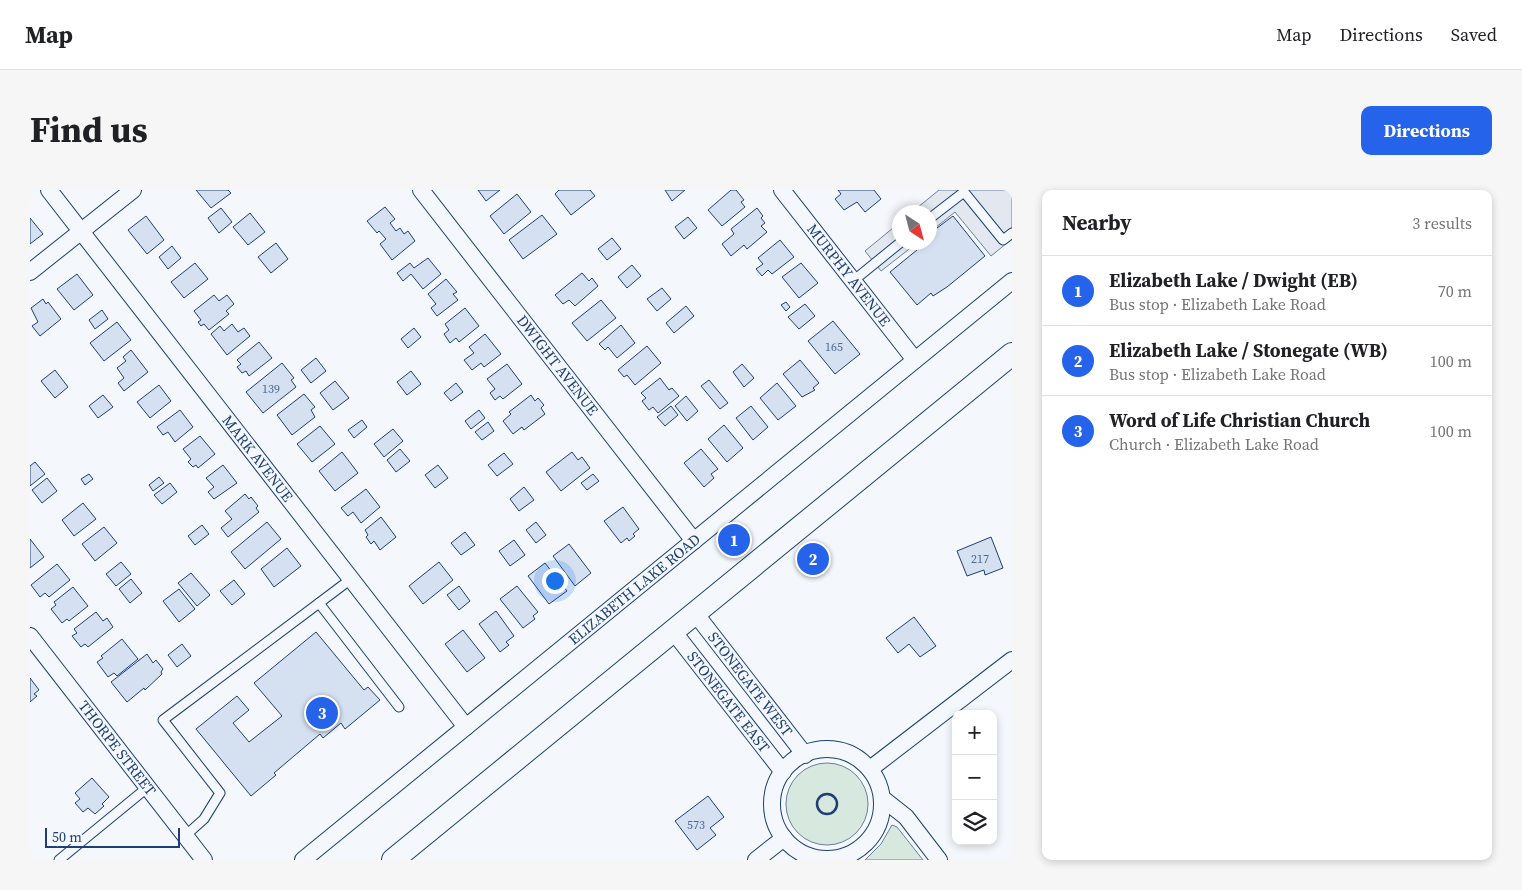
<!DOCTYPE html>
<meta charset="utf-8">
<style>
body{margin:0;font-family:"Source Serif 4",serif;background:#f6f6f6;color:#202124}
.controls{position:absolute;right:15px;bottom:15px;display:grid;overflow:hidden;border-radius:10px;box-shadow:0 2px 8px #0003}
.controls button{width:45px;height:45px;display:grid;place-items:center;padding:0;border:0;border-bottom:1px solid #e0e0e0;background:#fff;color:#202124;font:25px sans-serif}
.compass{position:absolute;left:862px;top:15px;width:45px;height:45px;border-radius:50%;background:#fff;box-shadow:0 2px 8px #0003;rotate:144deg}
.scale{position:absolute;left:15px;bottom:12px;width:135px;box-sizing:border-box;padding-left:5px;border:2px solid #1d3f73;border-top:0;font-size:14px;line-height:18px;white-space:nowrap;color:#1d3f73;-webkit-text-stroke:4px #f4f7fb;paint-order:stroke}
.you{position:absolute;left:524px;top:390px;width:18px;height:18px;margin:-12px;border:4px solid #fff;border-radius:50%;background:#1a73e8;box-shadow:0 0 0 8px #1a73e833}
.badge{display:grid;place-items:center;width:32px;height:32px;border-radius:50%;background:#2563eb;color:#fff;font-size:16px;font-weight:700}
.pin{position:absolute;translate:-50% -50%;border:2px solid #fff;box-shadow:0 1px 5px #0006}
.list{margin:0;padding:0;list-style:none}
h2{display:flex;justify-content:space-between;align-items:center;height:65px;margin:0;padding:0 20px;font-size:21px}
h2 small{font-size:16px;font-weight:400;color:#757577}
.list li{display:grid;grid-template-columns:32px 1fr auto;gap:15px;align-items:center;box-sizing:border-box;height:70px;padding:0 20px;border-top:1px solid #e0e0e0}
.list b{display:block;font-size:19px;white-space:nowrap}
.list p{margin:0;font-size:16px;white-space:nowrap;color:#757577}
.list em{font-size:16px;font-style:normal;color:#757577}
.icon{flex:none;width:28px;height:28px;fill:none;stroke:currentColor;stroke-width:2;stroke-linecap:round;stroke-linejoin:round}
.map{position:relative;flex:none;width:982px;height:670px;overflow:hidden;border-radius:10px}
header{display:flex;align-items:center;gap:30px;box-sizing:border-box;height:70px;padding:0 25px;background:#fff;border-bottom:1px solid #e0e0e0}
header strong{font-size:24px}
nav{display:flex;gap:28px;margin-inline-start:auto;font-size:18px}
.intro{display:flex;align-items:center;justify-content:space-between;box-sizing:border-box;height:120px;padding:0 30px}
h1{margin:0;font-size:35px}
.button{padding:12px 22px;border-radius:10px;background:#2563eb;color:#fff;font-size:18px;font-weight:700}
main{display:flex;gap:30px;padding:0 30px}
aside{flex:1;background:#fff;border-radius:10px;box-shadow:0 2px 8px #0003}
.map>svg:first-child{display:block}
.green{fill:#d7e8df;stroke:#687fa3}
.parking{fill:#e3e8f0;stroke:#687fa3}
.building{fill:#d5e0f0;stroke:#1d3f73}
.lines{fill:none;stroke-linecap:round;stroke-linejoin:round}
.service-casing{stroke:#1d3f73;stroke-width:11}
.minor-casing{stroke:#1d3f73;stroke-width:18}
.secondary-casing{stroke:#1d3f73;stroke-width:24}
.service{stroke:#f4f7fb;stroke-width:9}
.minor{stroke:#f4f7fb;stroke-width:16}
.secondary{stroke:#f4f7fb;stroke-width:22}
.wall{stroke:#1d3f73;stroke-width:2.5}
.labels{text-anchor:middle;stroke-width:4;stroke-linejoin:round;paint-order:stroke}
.number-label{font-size:12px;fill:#4b6792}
.street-label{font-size:15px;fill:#1d3f73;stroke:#f4f7fb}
</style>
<header>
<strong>Map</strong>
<nav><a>Map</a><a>Directions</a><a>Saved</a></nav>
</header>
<div class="intro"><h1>Find us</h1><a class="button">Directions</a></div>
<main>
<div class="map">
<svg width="982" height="670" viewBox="0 0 982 670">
<rect width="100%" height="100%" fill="#f4f7fb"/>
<g class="green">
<circle cx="797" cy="614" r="41"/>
<path d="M862,635L867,637L893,670H835L851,654Z"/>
</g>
<g class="parking">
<path d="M909,0H982V49L961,66L925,22L900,42L899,22H882Z"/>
<path d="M869,33V52L887,53L851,81L835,61Z"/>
</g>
<g class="building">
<path d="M166,0H198L201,3L181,18Z"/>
<path d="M448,0H470L456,11Z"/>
<path d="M529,0H560L565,6L541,25L525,4Z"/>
<path d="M635,0H655L642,11Z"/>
<path d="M701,0H706L714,10L711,12L715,17L692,36L678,20Z"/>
<path d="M808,0H844L851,9L835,22L827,12L814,20L805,9L811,4Z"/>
<path d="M487,4L501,22L474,44L460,26Z"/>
<path d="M355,17L365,29L360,33L366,41L370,38L374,44L378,41L385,51L362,70L350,54L356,49L349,41L347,43L337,31Z"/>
<path d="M191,18L202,32L189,43L178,28Z"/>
<path d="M727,18L733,26L731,28L735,33L731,36L737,42L717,59L714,55L701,66L692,54L704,44L701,39Z"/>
<path d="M220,23L235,42L218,55L203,37Z"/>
<path d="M512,25L527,44L493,69L479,50Z"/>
<path d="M116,26L134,50L117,64L98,40Z"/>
<path d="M923,26L955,66L917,97L903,106L901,103L887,115L860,82L887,60L884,57L890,52H899V44Z"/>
<path d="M658,27L667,38L654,49L645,37Z"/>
<path d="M0,28L13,44L0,54Z"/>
<path d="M582,48L591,59L577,70L568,59Z"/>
<path d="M750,50L764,67L742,84L738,80L732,86L726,79L733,74L728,68Z"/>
<path d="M246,53L258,69L241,83L228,67Z"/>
<path d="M142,56L151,68L138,79L129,67Z"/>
<path d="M398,68L411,84L393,99L381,84L373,91L367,83L380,73L384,78Z"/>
<path d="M165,73L178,89L154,108L141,92Z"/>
<path d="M771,73L788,93L769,108L752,87Z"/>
<path d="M602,75L611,86L597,98L588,87Z"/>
<path d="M552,83L559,91L562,88L568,96L545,116L539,110L533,114L525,105Z"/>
<path d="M47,84L63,105L44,120L27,99Z"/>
<path d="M416,89L427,102L423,104L428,110L407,126L401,118L406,114L398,104Z"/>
<path d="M632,98L641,109L627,121L617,109Z"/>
<path d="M184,105L189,111L197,105L204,114L196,121L199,124L179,140L174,134L171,136L168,132L171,130L164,121Z"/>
<path d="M13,109L16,114L18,112L31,129L10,146L2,136L8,132L1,118Z"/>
<path d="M571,110L586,128L557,151L542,133Z"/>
<path d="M756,112L760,117L756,121L751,115Z"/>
<path d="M775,114L785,126L769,139L758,127Z"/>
<path d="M656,116L664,126L644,143L636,133Z"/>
<path d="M435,118L449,136L429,152L426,148L420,153L414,144L419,140L415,134Z"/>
<path d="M72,120L78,129L65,139L59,130Z"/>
<path d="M803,131L830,164L805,184L778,151Z"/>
<path d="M87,132L101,150L74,171L60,153Z"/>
<path d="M202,134L208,142L214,138L220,146L197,165L181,144L190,136L194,141Z"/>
<path d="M591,135L605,153L587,168L578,157L575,160L569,154Z"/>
<path d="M384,138L391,147L378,158L371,149Z"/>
<path d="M455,144L471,164L454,177L451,173L442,180L434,170L444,163L439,157Z"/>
<path d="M229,152L242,168L219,186L216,181L212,183L207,177L211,174L207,170Z"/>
<path d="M617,156L631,173L605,195L597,185L594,187L588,180Z"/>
<path d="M101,160L118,182L94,201L88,193L94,188L87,178L96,171L93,167Z"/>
<path d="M286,168L296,181L281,193L271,180Z"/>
<path d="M770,170L789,193L783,198L785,200L772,207L753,184Z"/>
<path d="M252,173L264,188L261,190L266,197L233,223L216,202Z"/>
<path d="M477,174L492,194L473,209L470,206L465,210L460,203L465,199L457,189Z"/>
<path d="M712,174L724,188L714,197L703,182Z"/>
<path d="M25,180L38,197L25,208L11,191Z"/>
<path d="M381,181L391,194L377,205L367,192Z"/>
<path d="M630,188L639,200L642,198L649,206L628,223L623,217L619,220L612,211L616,208L611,203Z"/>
<path d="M679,190L698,213L690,219L671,196Z"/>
<path d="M305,191L319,208L303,220L290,203Z"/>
<path d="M426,193L433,202L421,211L414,203Z"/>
<path d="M747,193L766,216L748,230L730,208Z"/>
<path d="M129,195L141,211L120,228L107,212Z"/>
<path d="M274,204L285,217L281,220L285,227L262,245L247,225Z"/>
<path d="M73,205L83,217L68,228L59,216Z"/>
<path d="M501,205L505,211L508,208L514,215L511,218L515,224L494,240L492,237L483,244L473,231L481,224L479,222Z"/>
<path d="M656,206L668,221L657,231L645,216Z"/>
<path d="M641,216L648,225L635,236L627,227Z"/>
<path d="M721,216L738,237L723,250L706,228Z"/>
<path d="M150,220L163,237L145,252L138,242L133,245L127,237Z"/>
<path d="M449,220L455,228L441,239L435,231Z"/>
<path d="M332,230L337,237L324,248L318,240Z"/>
<path d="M458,232L464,241L452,250L445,242Z"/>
<path d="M694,235L713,258L697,272L678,249Z"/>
<path d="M290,236L305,254L282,272L267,254Z"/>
<path d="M363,239L373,251L354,267L344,254Z"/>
<path d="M170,246L185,264L168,278L166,275L163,277L158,272L161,269L153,259Z"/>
<path d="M370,259L380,271L366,282L357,270Z"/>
<path d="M671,259L688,279L681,284L684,288L674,297L654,273Z"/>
<path d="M312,262L328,283L305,301L289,281Z"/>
<path d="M542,262L548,270L552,267L560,278L531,301L516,282Z"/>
<path d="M474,263L483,274L467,286L458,275Z"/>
<path d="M5,272L15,284L0,296V276Z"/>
<path d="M193,275L207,293L184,309L178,302L184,297L176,288Z"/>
<path d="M408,275L418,288L405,298L395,285Z"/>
<path d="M59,284L63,289L55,295L51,289Z"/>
<path d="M563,284L569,291L557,300L551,293Z"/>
<path d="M129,287L134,293L123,301L119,295Z"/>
<path d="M17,288L27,301L12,313L2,300Z"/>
<path d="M140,293L147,302L132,314L124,305Z"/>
<path d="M494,297L504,310L489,321L480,309Z"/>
<path d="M336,299L350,317L331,333L323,322L318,326L311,318Z"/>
<path d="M215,304L219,309L221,307L228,316L226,318L229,322L198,347L191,338L202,329L195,321Z"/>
<path d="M53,313L66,329L44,346L32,330Z"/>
<path d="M593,317L609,339L603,344L605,346L599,351L597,348L591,353L574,331Z"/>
<path d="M351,327L366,347L350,360L344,351L341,354L336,347L338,345L335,340Z"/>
<path d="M237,332L251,349L215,379L201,362Z"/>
<path d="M506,332L516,345L506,353L496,340Z"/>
<path d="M172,335L179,344L165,355L158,346Z"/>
<path d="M74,337L87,353L65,371L52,354Z"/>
<path d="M435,342L445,355L431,365L421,353Z"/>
<path d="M961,347L973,378L955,385L954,380L937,386L927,361Z"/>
<path d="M0,349L14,367L0,378Z"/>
<path d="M484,350L495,365L480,376L469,361Z"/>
<path d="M539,354L561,383L545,396L523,366Z"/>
<path d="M257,358L271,376L244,397L231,379Z"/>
<path d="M91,372L101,384L86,396L76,384Z"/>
<path d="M409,372L423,390L393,414L379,396Z"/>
<path d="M515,373L537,401L519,414L498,386Z"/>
<path d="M27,374L40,390L19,407L15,403L10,407L1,395Z"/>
<path d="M161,383L180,405L167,416L148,393Z"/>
<path d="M101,389L112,403L100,413L89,399Z"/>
<path d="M204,390L215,404L202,415L190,401Z"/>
<path d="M429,396L440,411L429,420L417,405Z"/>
<path d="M487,396L508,422L503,426L505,429L493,438L470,409Z"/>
<path d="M43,397L58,416L39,431L37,429L32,433L21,419L26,415L24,412Z"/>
<path d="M149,399L165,419L149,432L133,411Z"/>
<path d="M466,421L484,446L476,452L479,455L470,462L449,434Z"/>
<path d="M66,422L73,431L77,428L83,437L58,457L55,454L51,457L42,446L47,443L44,439Z"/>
<path d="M884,427L906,456L890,467L879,454L868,463L856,448Z"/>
<path d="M433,440L455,468L437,482L415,454Z"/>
<path d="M286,442L334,500L338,497L350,510L315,539L311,533L293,548L290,544L244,583L246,585L221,606L166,539L207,506L219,520L203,533L219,552L252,526L224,493Z"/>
<path d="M92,449L108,469L87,486L84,483L78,487L67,472L73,468L71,466Z"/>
<path d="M152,454L161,466L147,477L138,465Z"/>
<path d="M117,464L123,473L126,470L133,479L131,482L132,484L115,500L114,498L97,512L81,492Z"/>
<path d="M0,488L9,500L4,504L7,506L0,512Z"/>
<path d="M62,588L79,607L72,614L74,616L65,624L58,618L53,622L45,613L50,609L45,603Z"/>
<path d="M678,606L694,627L680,638L686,645L667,660L645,631Z"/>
</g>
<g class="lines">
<g class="service-casing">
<g id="service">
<path d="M899,29L934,2L973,50L982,43"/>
<path d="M823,91L871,52"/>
<path d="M289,413L369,517"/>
<path d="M155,646L174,629L190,603L133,530L321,389"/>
<path d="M29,670L118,597"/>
</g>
</g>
<g class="minor-casing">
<g id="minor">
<path id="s1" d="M19,0L436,537"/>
<path id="s2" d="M391,0L664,351"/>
<path id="s3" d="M752,0L885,170"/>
<path d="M0,82L103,0"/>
<path id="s4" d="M665,423L775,565"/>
<path id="s5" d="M643,441L753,582"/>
<path id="s6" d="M0,446L174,670"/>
<circle cx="797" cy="614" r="55"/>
<path d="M840,579L982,470"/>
<path d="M852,608L876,627L909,670"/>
<path id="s7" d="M273,670L982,91"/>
<path d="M726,670L754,648"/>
</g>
</g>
<g class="secondary-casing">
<path id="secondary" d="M363,670L982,164"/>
</g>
<use href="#service" class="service"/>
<use href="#minor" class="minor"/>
<use href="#secondary" class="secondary"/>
<circle class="wall" cx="797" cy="614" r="10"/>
</g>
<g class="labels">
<g class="number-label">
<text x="804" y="161">165</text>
<text x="241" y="203">139</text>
<text x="950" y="373">217</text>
<text x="666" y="639">573</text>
</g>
<g class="street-label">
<text dy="5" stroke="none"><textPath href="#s3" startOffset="108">MURPHY AVENUE</textPath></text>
<text dy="5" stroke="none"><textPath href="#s2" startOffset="222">DWIGHT AVENUE</textPath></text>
<text dy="5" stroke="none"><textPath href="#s1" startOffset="340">MARK AVENUE</textPath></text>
<text dy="5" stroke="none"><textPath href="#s7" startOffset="428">ELIZABETH LAKE ROAD</textPath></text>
<text dy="5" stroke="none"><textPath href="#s4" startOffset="90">STONEGATE WEST</textPath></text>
<text dy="5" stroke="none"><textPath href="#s5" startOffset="90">STONEGATE EAST</textPath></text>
<text dy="5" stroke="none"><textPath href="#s6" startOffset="142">THORPE STREET</textPath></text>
</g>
</g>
</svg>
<div class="controls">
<button>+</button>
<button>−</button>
<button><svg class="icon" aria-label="layers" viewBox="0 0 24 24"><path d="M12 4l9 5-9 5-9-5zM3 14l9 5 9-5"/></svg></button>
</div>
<svg class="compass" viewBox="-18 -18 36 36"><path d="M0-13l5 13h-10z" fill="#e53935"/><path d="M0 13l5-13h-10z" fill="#757577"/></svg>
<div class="scale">50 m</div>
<div class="you"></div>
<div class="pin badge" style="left:704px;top:350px">1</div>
<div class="pin badge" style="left:783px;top:369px">2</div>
<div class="pin badge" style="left:292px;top:523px">3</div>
</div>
<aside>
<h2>Nearby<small>3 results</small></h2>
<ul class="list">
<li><span class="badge">1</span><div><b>Elizabeth Lake / Dwight (EB)</b><p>Bus stop · Elizabeth Lake Road</p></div><em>70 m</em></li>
<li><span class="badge">2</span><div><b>Elizabeth Lake / Stonegate (WB)</b><p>Bus stop · Elizabeth Lake Road</p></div><em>100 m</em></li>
<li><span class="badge">3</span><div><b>Word of Life Christian Church</b><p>Church · Elizabeth Lake Road</p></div><em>100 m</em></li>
</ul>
</aside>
</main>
